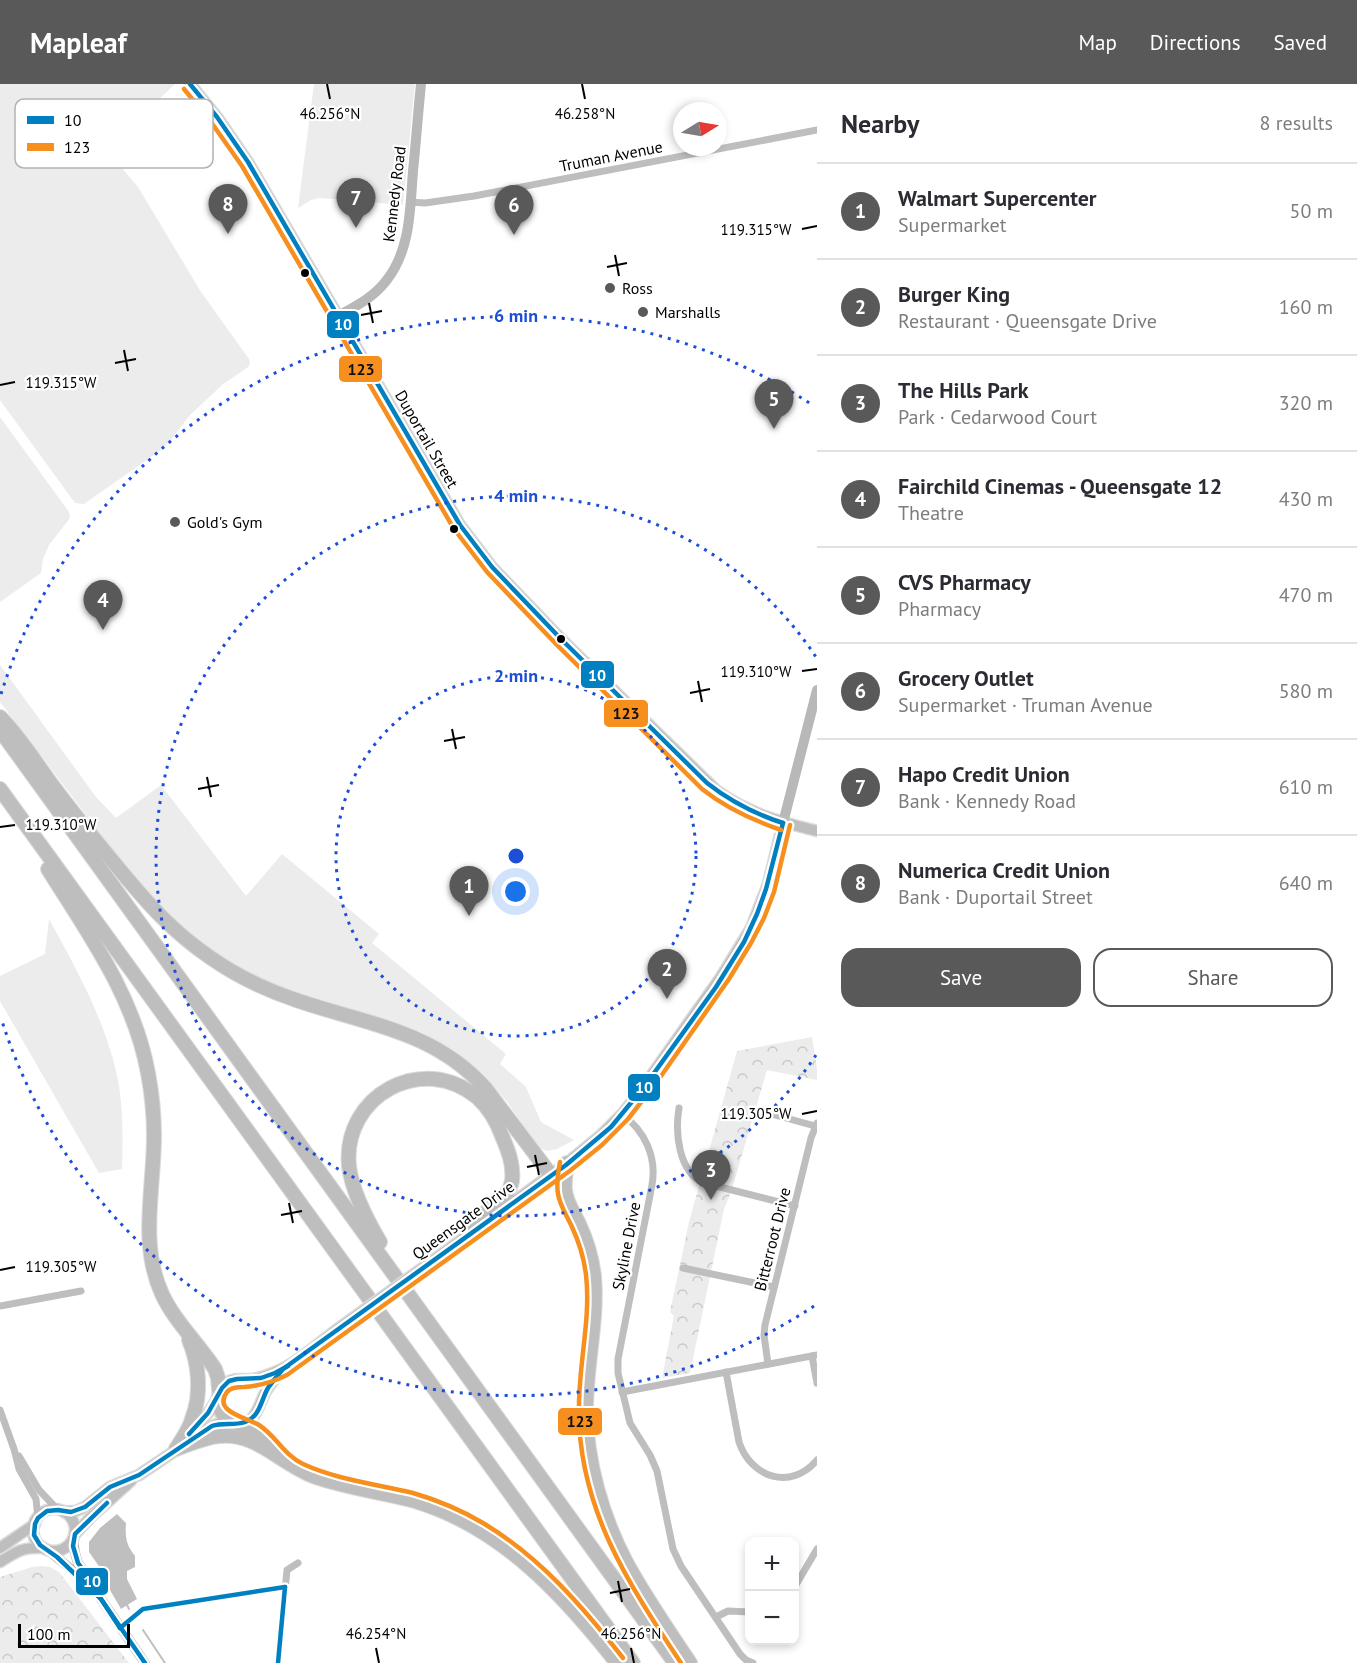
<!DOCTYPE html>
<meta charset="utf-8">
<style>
body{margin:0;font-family:"PT Sans",sans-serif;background:#f2f2f3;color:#2b2b33}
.controls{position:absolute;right:18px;bottom:18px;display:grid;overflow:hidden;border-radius:12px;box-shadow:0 3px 9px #0003}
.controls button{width:54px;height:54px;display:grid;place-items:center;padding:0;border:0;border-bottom:2px solid #e1e1e2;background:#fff;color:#2b2b33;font:30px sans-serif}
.compass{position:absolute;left:673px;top:18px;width:54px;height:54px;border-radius:50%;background:#fff;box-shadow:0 3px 9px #0003;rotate:79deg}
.scale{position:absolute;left:18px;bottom:15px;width:112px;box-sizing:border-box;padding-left:6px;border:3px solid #000;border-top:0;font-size:16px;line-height:21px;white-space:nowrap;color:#000;-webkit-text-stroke:4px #fff;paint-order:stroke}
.you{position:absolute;left:516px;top:808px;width:21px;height:21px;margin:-15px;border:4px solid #fff;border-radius:50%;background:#1a73e8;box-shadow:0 0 0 9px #1a73e833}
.badge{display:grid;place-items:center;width:39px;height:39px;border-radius:50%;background:#595959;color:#fff;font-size:20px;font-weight:700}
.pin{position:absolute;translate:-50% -50px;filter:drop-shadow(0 2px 3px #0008)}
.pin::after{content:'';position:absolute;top:32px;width:21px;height:18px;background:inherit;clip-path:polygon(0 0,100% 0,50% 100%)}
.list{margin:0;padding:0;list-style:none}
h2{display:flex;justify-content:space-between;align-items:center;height:78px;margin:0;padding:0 24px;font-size:26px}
h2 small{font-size:20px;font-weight:400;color:#7c7c81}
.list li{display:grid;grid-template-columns:39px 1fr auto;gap:18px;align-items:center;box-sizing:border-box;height:96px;padding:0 24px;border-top:2px solid #e1e1e2}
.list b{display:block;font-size:22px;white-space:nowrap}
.list p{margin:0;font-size:20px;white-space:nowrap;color:#7c7c81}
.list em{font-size:20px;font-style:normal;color:#7c7c81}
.actions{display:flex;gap:12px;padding:18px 24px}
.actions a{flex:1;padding:14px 0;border:2px solid #595959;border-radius:18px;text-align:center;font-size:21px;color:#595959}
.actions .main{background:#595959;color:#fff}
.map{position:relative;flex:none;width:817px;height:1579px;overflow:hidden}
header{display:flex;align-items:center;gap:36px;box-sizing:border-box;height:84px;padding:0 30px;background:#595959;color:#fff}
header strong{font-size:28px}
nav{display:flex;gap:33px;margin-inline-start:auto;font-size:21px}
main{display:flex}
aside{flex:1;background:#fff}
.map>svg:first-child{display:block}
.grass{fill:#ececec}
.forest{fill:url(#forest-crowns)}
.water{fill:#bfbfbf}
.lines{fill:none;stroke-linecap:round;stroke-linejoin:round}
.stream{stroke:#bfbfbf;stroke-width:2}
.primary-casing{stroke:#dbdbdb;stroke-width:13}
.highway-casing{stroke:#dbdbdb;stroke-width:16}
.street{stroke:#bebebe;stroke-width:7}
.secondary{stroke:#b8b8b8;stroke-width:10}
.primary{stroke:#bebebe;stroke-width:10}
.highway{stroke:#bebebe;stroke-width:14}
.primary-bridge-casing{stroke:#dbdbdb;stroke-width:13;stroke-linecap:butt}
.primary-bridge{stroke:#bebebe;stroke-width:10}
.bus-1-casing{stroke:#fff;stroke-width:9}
.bus-2-casing{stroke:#fff;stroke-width:9}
.bus-1{stroke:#0080c0;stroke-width:4.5}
.bus-2{stroke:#f78f1e;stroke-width:4.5}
.ticks{fill:none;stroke:#000;stroke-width:2}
.ring{fill:none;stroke:#1d4ed8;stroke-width:3;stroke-dasharray:3 6}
.bus-dot{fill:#000;stroke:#fff;stroke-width:2}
.poi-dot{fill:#595959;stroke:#fff;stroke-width:2}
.labels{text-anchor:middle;stroke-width:4.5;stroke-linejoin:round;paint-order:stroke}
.street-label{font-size:16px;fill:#000;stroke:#fff}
.poi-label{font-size:16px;fill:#000;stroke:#fff;text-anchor:start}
.key{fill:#fff;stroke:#b2b2b2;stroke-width:1.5}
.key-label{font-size:16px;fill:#000}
.ticks-label{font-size:15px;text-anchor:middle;fill:#000;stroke:#fff;stroke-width:4.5;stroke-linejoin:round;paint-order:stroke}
.centre{fill:#1d4ed8;stroke:#fff;stroke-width:3}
.ring-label{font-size:18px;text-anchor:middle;font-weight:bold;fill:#1d4ed8;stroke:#fff;stroke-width:4.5;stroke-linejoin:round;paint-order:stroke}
.line-badge{stroke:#fff;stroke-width:2}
.badge-label{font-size:16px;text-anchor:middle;font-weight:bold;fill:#fff}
.pale-badge-label{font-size:16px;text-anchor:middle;font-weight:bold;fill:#111}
</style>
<header>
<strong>Mapleaf</strong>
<nav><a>Map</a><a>Directions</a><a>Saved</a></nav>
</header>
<main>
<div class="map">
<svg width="817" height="1579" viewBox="0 0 817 1579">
<defs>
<pattern id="forest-crowns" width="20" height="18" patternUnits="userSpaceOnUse" patternTransform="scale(1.5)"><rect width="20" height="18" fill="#ececec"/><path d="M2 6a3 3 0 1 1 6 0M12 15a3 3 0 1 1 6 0" fill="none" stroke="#c9c9c9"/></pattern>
</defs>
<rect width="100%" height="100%" fill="#fff"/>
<g class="grass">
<path d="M0,0H175L104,67L121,83L138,103L201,208L249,275L250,279L248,283L222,301L190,331L170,357L158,368L84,420L75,419L0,316Z"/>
<path d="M314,0H415L403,121L320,114L311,116L298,124Z"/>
<path d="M0,333L69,428L70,434L49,461L43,475L41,489L0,518Z"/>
<path d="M0,581L96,713L116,734L161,701L246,812L282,770L379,850L372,859L506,970L500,980L526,1003L541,1038L574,1056L557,1065L548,1067L539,1064L508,1019L483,990L453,966L423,949L391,937L299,910L262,896L229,879L197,855L166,827L129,787L0,618Z"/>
<path d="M49,835C77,886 109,943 119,1002C123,1029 123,1057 122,1085L99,1089L0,917V892L45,870Z"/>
</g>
<g class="forest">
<path d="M812,953L817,985V996L767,986L731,1108L724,1125L690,1289L662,1294L674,1232L670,1228L689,1138L737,967Z"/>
<path d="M42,1482L50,1483L59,1488L129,1579H0V1493L32,1483Z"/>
</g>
<path class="water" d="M117,1430L126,1439C125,1453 126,1461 135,1472V1483L127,1487V1495L137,1515L121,1525L110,1506L103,1488L89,1468V1458L100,1444Z"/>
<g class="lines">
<g class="stream">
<path d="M127,1521L129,1525"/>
<path d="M143,1546L165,1579"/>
</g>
<g class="primary-casing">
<g id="primary">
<path d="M190,0L217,33L248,78L460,441L492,483L561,555L716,706C747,729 780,738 817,747"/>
<path d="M435,1175L567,1079L601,1051L622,1030L639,1009L721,893L751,844L768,800L783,739"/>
<path d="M283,1285C277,1292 271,1299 266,1307C258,1321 255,1349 229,1337C222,1334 218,1327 217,1319C216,1311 220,1304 226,1299C235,1293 243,1296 253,1295C260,1294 268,1291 275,1288C296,1280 321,1257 339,1244"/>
<path d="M188,1351L209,1328L217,1315"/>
<circle cx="54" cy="1446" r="21"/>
<path d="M64,1428L76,1427L85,1423L110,1403L139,1391L212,1342L223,1338H232"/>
<path d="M75,1450L90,1434L131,1397"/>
<path d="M0,1464L35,1440"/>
<path d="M0,1478C17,1467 23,1463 44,1464"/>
</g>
</g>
<g class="highway-casing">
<g id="highway">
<path d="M0,633C19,652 34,676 50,698C72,728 96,757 120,786C149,821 173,848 211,874C237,892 266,906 296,916C365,940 434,946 486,1005L551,1091"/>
<path d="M0,646L675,1579"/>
<path d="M0,705L633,1579"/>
<path d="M48,785C88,849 134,912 148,989C152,1010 154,1031 154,1052C154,1105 139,1160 162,1210C175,1238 198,1259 215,1285L218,1294L219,1306"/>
<path d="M567,1079C566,1088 564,1098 565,1106C566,1118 574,1129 579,1140C587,1157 592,1174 594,1192C598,1235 586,1281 586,1325C586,1377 602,1432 626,1478C645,1513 668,1546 690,1579"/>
<path d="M380,1158C367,1136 352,1108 349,1082C342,1012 423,967 478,1014C490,1025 497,1038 502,1052C508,1066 514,1081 512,1097C509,1115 490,1121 480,1134C477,1137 476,1143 474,1146"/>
<path d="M237,1339L254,1347L268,1360"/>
<path d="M176,1365C190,1360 205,1353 220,1352C256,1348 281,1380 313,1392C346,1404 381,1408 415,1417C501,1443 563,1510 617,1579"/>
<path d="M176,1365C182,1355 189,1346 192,1335C202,1310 199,1280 189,1256"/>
</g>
</g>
<g class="street">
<path d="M410,118L425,119L474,112L817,46"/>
<path d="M679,1024C675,1048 678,1088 704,1099L795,1122"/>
<path d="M761,1027L815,1042"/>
<path d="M622,1030C645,1047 657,1073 652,1101L618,1275V1289L630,1339L650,1371L657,1387L673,1465L681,1482L740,1570L746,1576L753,1579"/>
<path d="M683,1184L774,1203"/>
<path d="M0,1222L81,1207"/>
<path d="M812,1272L817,1299"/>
<path d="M768,1280L764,1251L765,1241L811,1054L817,1039"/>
<path d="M726,1288L739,1358C751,1394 791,1407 817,1376"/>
<path d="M622,1308L817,1271"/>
<path d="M0,1326L14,1365L19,1385L36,1415L38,1434"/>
<path d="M19,1372L39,1406L58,1426"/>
<path d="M794,1504L817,1465"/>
<path d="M716,1533L728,1527L750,1528"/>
<path d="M278,1579L287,1486L298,1479"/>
</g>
<g class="secondary">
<path d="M338,232C356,222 374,213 386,197C411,166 410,124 413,87C416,58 418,29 421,0"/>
<path d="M783,739L817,606"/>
<path d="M73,1455L75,1469L78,1479L93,1499L101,1515L145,1579"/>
<path d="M49,1467L72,1486L88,1503"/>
</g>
<use href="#primary" class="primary"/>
<use href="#highway" class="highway"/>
<g class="primary-bridge-casing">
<path id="primary-bridge" d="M339,1244L435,1175"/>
</g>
<use href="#primary-bridge" class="primary-bridge"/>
<g class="bus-1-casing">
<g id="bus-1">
<path d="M190,0L217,33L248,78L460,441L492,483L561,555L707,699C730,717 755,730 783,739"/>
<path d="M189,1350L208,1329L222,1304L229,1297L237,1295L261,1294L275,1289L288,1282"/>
<path d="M107,1419L75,1450L73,1462L78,1479L93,1499L101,1515L145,1579"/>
<path d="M120,1544L101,1515L57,1473L40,1461L34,1451L35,1440L38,1434L47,1427L58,1426L71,1428L85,1423L110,1403L139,1391L212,1342C223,1338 234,1342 245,1338C260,1333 261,1316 268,1304C273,1297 278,1291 283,1285L566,1081L611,1043L644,1003L716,903L744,858L757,830L766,805L783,739"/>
<path d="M120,1544L143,1525L285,1503"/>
<path d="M278,1579L285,1503"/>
</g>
</g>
<g class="bus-2-casing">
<g id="bus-2">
<path d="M184,5L211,38L242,82L454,445L487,488L556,560L702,705C726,724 752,736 781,746"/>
<path d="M560,1078C558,1089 556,1099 558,1110C560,1122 567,1132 572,1143C579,1158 584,1174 586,1191C591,1234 579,1278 579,1322C577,1422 628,1499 681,1579"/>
<path d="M623,1574C583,1523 540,1473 483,1439C461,1426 437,1416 413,1409C376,1400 338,1396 303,1380C284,1371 276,1352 259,1341C248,1334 212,1328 227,1308C231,1303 238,1303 244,1303C259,1302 273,1298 287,1291L571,1086L602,1061L628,1035L659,995L729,895L751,859L764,834L774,808L790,741"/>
</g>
</g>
<use href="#bus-1" class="bus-1"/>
<use href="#bus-2" class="bus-2"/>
</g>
<path class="ticks" d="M327,0L330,15M582,0L585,15M802,145L817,142M615,171L619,192M607,183L627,179M369,219L373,239M361,231L382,227M124,266L128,287M115,279L136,275M0,301L15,298M802,587L817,585M698,597L702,618M690,609L710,605M452,645L456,665M444,657L465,653M207,693L211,713M198,705L219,701M0,743L15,741M802,1030L817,1027M535,1071L539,1091M527,1083L547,1079M289,1119L293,1139M281,1131L302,1127M0,1186L15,1183M618,1497L622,1518M610,1509L630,1505M376,1564L379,1579M631,1564L634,1579"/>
<g class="ring">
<circle cx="516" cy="772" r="180"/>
<path d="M816 971A360 360 0 1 1 816 573"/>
<path d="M814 1222A540 540 0 0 1 1 934M1 610A540 540 0 0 1 814 322"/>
</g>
<g class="bus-dot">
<circle cx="305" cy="189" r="5"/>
<circle cx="454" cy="445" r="5"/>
<circle cx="561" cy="555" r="5"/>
</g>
<g class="poi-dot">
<circle cx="610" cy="204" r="6"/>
<circle cx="643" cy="228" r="6"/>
<circle cx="175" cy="438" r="6"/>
</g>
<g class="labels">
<g class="street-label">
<text transform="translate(611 72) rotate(-11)" y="6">Truman Avenue</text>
<text transform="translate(394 110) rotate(-83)" y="6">Kennedy Road</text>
<text transform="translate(427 355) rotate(60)" y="6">Duportail Street</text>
<text transform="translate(463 1136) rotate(-36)" y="6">Queensgate Drive</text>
<text transform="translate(772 1155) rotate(-76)" y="6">Bitterroot Drive</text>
<text transform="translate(626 1162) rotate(-79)" y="6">Skyline Drive</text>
</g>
<g class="poi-label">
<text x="622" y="210">Ross</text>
<text x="655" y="234">Marshalls</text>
<text x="187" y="444">Gold's Gym</text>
</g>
</g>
<rect x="15" y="15" width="198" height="69" rx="9" class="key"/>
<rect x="27" y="32" width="27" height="8" fill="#0080c0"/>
<rect x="27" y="59" width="27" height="8" fill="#f78f1e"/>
<g class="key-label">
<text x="64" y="42">10</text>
<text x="64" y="69">123</text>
</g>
<g class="ticks-label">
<text x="330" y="35">46.256°N</text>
<text x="585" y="35">46.258°N</text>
<text x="756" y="151">119.315°W</text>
<text x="61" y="304">119.315°W</text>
<text x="756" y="593">119.310°W</text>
<text x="61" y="746">119.310°W</text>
<text x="756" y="1035">119.305°W</text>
<text x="61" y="1188">119.305°W</text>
<text x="376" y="1555">46.254°N</text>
<text x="631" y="1555">46.256°N</text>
</g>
<circle cx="516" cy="772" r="9" class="centre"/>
<g class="ring-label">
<text x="516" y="238">6 min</text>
<text x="516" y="418">4 min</text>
<text x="516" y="598">2 min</text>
</g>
<g class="line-badge">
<rect x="326" y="226" width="34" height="29" rx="6" fill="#0080c0"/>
<rect x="338" y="271" width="45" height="28" rx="6" fill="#f78f1e"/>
<rect x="580" y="576" width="35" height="29" rx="6" fill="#0080c0"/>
<rect x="603" y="615" width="46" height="29" rx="6" fill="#f78f1e"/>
<rect x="627" y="989" width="34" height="29" rx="6" fill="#0080c0"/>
<rect x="557" y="1323" width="46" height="29" rx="6" fill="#f78f1e"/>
<rect x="75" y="1483" width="34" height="29" rx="6" fill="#0080c0"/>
</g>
<g class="badge-label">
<text x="343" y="246">10</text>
<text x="597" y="597">10</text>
<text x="644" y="1009">10</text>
<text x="92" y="1503">10</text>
</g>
<g class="pale-badge-label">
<text x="361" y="291">123</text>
<text x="626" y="635">123</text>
<text x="580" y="1343">123</text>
</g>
</svg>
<div class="controls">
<button>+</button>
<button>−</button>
</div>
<svg class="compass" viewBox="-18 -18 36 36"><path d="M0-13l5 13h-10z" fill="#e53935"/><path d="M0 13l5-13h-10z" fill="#7c7c81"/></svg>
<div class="scale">100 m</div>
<div class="you"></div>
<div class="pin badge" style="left:469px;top:832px">1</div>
<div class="pin badge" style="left:667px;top:915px">2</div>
<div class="pin badge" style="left:711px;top:1116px">3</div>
<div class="pin badge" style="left:103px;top:546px">4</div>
<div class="pin badge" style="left:774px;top:345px">5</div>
<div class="pin badge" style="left:514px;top:151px">6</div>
<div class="pin badge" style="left:356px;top:144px">7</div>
<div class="pin badge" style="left:228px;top:150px">8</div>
</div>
<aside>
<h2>Nearby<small>8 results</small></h2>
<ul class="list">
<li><span class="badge">1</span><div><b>Walmart Supercenter</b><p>Supermarket</p></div><em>50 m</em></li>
<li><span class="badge">2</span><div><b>Burger King</b><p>Restaurant · Queensgate Drive</p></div><em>160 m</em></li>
<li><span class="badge">3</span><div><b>The Hills Park</b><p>Park · Cedarwood Court</p></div><em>320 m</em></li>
<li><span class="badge">4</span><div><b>Fairchild Cinemas - Queensgate 12</b><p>Theatre</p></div><em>430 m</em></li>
<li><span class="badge">5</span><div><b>CVS Pharmacy</b><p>Pharmacy</p></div><em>470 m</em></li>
<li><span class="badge">6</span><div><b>Grocery Outlet</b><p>Supermarket · Truman Avenue</p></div><em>580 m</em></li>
<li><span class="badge">7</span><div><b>Hapo Credit Union</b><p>Bank · Kennedy Road</p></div><em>610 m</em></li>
<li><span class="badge">8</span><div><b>Numerica Credit Union</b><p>Bank · Duportail Street</p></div><em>640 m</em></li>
</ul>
<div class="actions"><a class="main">Save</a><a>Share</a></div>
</aside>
</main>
